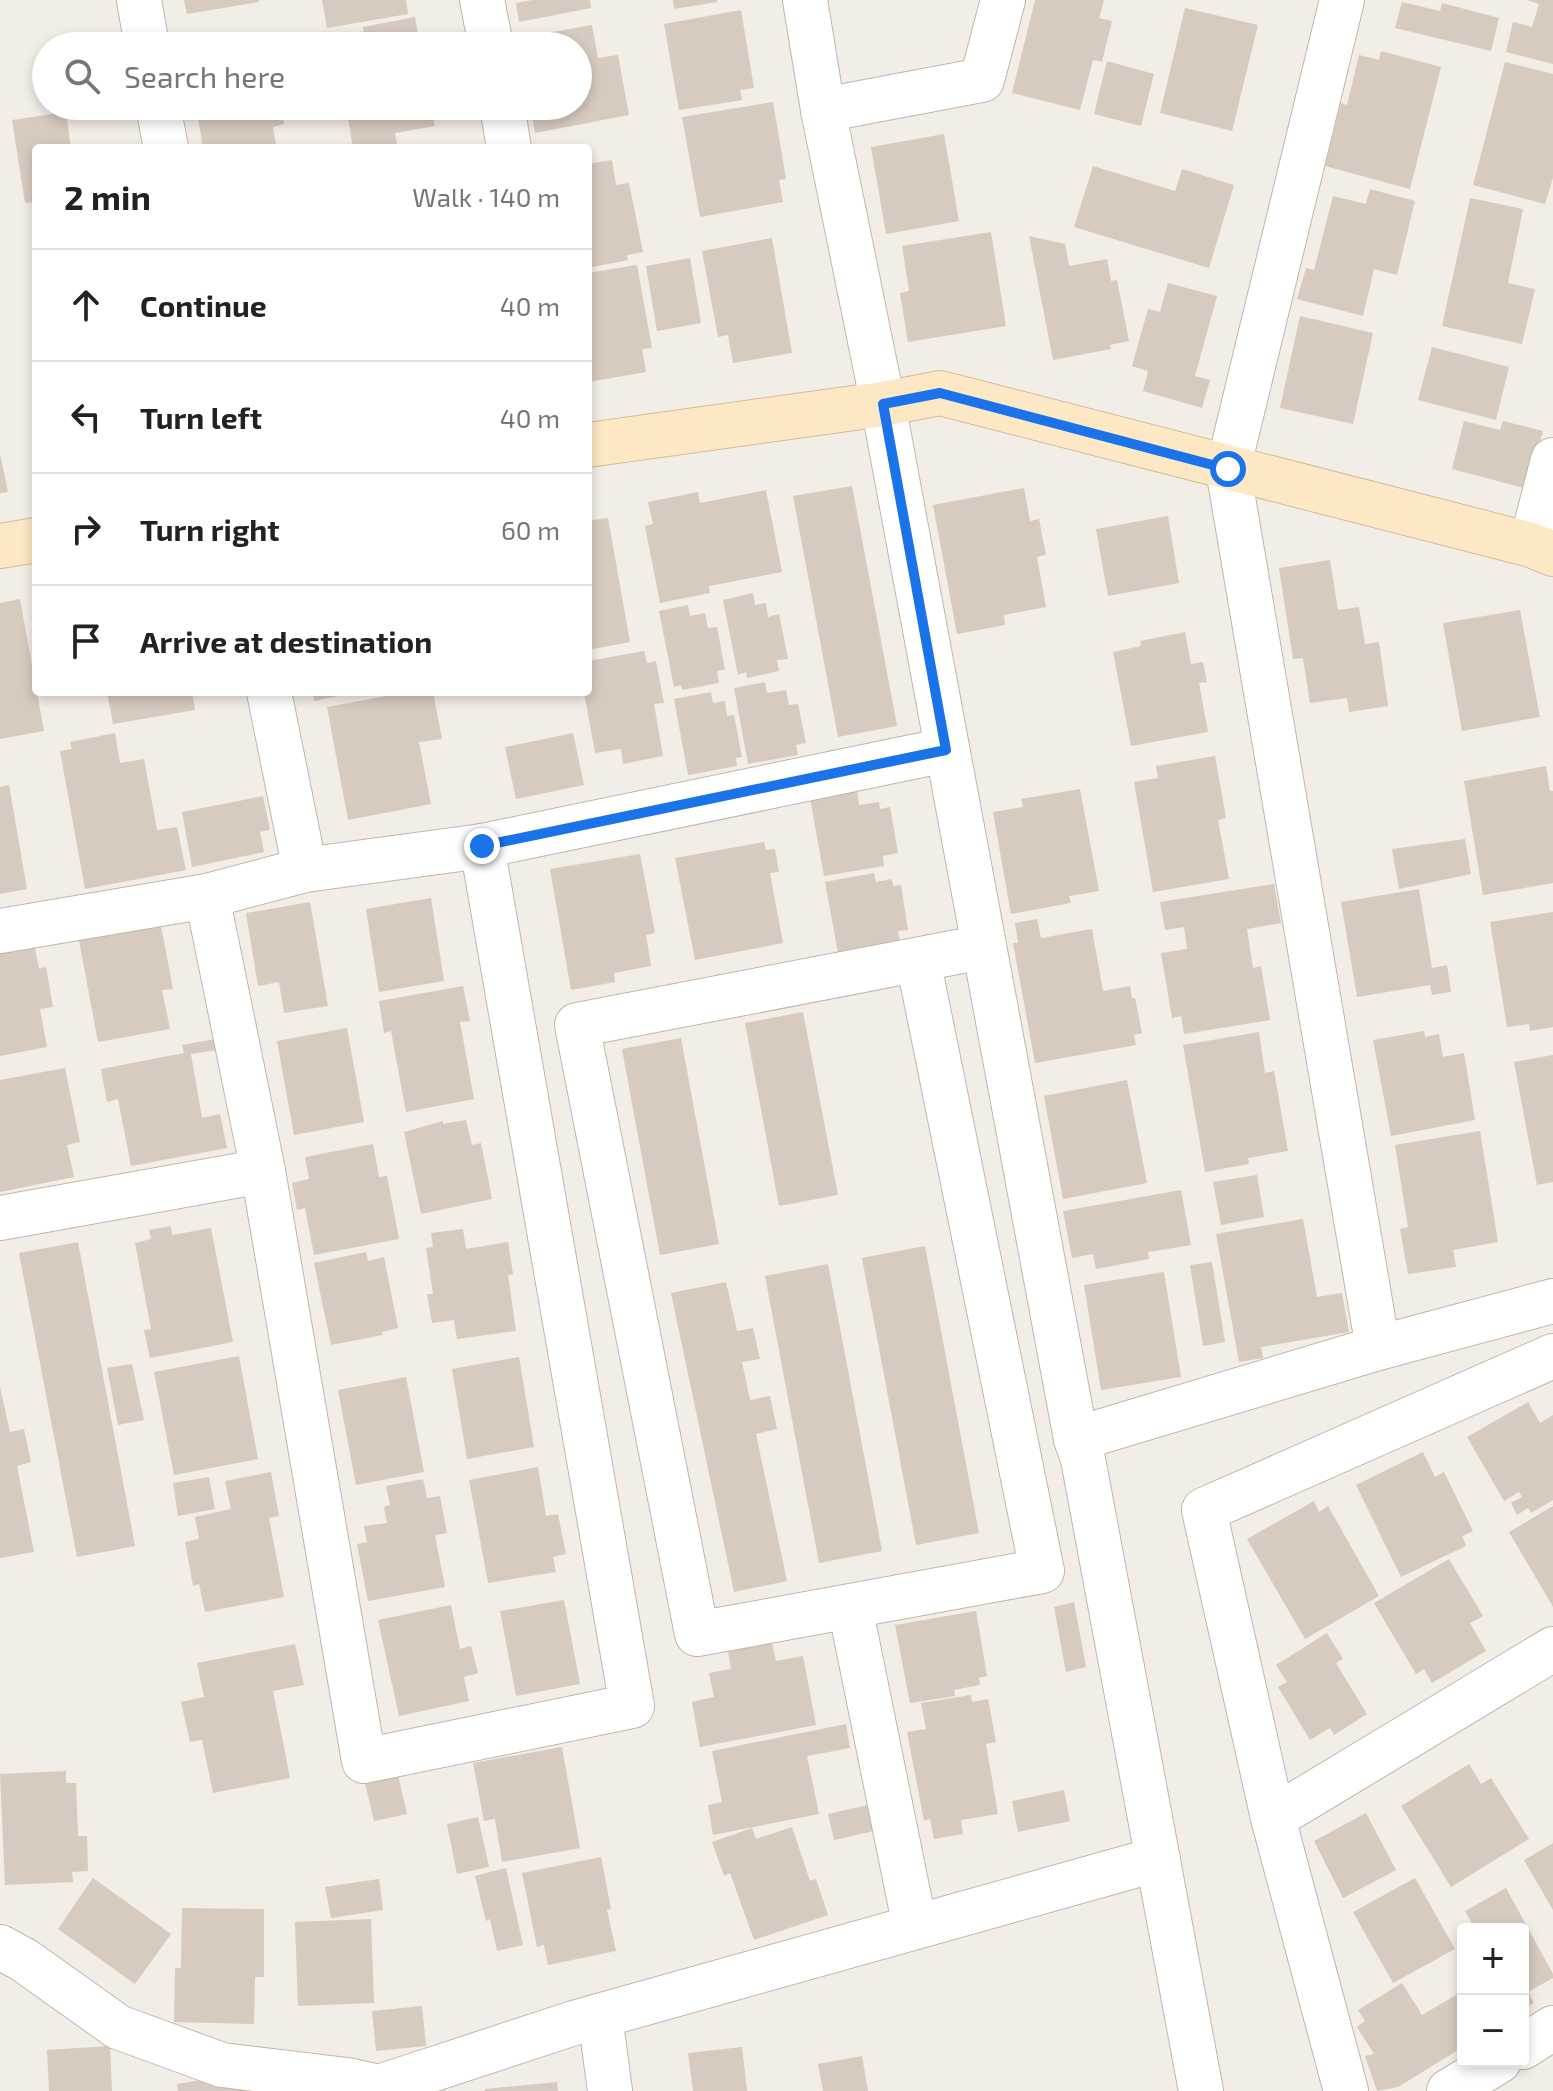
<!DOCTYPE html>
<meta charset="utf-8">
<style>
body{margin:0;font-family:"Exo 2",sans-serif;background:#f6f6f6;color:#222}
.controls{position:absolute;right:24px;bottom:24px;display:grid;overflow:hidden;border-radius:8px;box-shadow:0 4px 12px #0003}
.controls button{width:72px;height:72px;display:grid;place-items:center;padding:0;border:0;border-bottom:2px solid #e0e0e0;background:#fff;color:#222;font:40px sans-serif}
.stop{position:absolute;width:24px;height:24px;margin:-18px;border:6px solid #1a73e8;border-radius:50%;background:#fff}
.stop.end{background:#1a73e8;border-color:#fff;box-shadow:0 2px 8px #0008}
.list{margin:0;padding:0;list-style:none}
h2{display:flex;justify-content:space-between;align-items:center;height:104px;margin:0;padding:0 32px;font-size:34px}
h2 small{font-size:26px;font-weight:400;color:#767676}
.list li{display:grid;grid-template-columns:52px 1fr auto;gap:24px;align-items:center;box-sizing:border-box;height:112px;padding:0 32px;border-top:2px solid #e0e0e0}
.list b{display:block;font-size:30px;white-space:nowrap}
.list em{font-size:26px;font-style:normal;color:#767676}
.icon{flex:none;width:44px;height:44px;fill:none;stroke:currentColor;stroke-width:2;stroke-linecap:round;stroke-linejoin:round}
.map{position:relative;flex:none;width:1553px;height:2091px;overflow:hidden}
.search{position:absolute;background:#fff;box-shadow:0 4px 12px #0003;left:32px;top:32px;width:560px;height:88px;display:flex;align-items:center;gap:20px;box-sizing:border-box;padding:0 28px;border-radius:44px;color:#767676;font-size:30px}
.panel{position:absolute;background:#fff;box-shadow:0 4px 12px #0003;left:32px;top:144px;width:560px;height:552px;border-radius:8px}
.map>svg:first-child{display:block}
.building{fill:#d7cabf}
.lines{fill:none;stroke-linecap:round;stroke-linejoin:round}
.street-casing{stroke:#c1b6ac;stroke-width:46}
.secondary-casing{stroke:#d4bc9a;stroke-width:46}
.street{stroke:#fff;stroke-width:44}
.secondary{stroke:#fde8c6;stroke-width:44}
.route{stroke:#1a73e8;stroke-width:10}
</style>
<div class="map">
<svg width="1553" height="2091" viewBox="0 0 1553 2091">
<rect width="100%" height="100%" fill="#f2ede6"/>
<g class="building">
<path d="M184,0H259V2L187,14Z"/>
<path d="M322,0H406L408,14L327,28Z"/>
<path d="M532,0H590L591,8L519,22L516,3Z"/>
<path d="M673,0H717V2L674,9Z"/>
<path d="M1035,0H1104L1099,18L1112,21L1102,62L1093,60L1080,110L1012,93Z"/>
<path d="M1527,0H1553V64L1506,52L1513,22L1532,27L1539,4Z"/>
<path d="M1402,2L1440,11L1442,3L1499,18L1491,51L1395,28Z"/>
<path d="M1185,8L1258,25L1232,131L1160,113Z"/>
<path d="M741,10L754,88L740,90L742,100L679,110L664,24Z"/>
<path d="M415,17L420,46H335L334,41L364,35L363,27Z"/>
<path d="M592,25L598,58L618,55L629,115L535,133L530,106H578V46H549L547,33Z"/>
<path d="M1381,51L1441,67L1410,189L1325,166L1341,103L1347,105L1359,55L1379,60Z"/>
<path d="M1107,61L1154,74L1141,126L1094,114Z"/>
<path d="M1505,62L1553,74V178L1545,204L1473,185Z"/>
<path d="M773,102L786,179L779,180L783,202L700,217L682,117Z"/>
<path d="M196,106H281L284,124L273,127L276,144L254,148H203Z"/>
<path d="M346,106H431L435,126L395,133L397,144L353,148Z"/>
<path d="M66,112L71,148H36V202L25,203L12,120Z"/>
<path d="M944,134L959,221L886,234L871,147Z"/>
<path d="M612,160L616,185L629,183L643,252L627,255L628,260L588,268V164Z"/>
<path d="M1093,166L1175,191L1182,169L1234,185L1209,268L1074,227Z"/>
<path d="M1370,189L1415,201L1397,275L1374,269L1363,316L1297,299L1306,268L1314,270L1333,196L1366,204Z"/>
<path d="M1470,198L1523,209L1508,283L1535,289L1522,344L1442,326Z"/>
<path d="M991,232L1006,326L908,342L900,293L909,291L902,246Z"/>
<path d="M1029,236L1065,244L1069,266L1107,259L1111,281L1117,280L1129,341L1110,345L1111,349L1053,360Z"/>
<path d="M772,238L792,353L733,363L728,335L718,337L702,251Z"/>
<path d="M690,258L701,323L657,331L646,266Z"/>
<path d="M637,265L652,348L642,349L646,372L588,382V273Z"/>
<path d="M1168,283L1217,296L1195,376L1210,380L1202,408L1143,391L1148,371L1132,366L1148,309L1160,312Z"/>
<path d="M1300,316L1373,333L1353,424L1280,408Z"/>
<path d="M1432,347L1509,367L1496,420L1418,400Z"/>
<path d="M1464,421L1500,430L1503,421L1543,431L1528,489L1452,469Z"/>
<path d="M0,454L8,492L0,493Z"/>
<path d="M852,486L897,726L838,737L793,496Z"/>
<path d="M1024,488L1030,521L1039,519L1046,555L1037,557L1046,607L1004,615L1005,625L957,634L933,505Z"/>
<path d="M766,490L782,572L709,586L710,593L660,603L645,526L653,524L648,502L698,492L700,503Z"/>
<path d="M1168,516L1179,583L1108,596L1096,529Z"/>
<path d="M608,518L630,642L588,650V521Z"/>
<path d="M1330,560L1338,610L1359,607L1365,644L1379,642L1388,706L1349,712L1347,698L1310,703L1303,658L1293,659L1279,568Z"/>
<path d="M753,593L755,605L766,603L768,617L779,614L788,659L777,660L779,671L747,678L746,672L738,675L723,600Z"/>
<path d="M20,599L44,731L0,739V603Z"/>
<path d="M688,605L690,616L705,613L708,628L717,627L725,670L717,671L719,683L682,690L681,685L674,687L659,611Z"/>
<path d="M1520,610L1540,717L1462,731L1443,623Z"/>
<path d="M1185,632L1191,664L1203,662L1207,682L1199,683L1208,732L1131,746L1113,652L1141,646L1140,641Z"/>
<path d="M644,651L647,663L656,661L664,703L654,704L663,756L623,764L621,749L595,753L584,692H588V661Z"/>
<path d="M765,682L767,693L786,690L789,705L798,704L806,743L796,745L798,755L748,764L734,688Z"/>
<path d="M107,692H192L195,710L113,724Z"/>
<path d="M313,692H352V693L314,701Z"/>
<path d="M408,692H433L442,739L419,742L431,804L348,820L327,707Z"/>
<path d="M711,692L713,703L725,701L727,716L734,715L742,757L736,758L737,766L688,775L674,699Z"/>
<path d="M115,733L120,763L144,759L157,830L177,827L186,870L85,889L60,751L72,749L70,742Z"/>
<path d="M573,733L584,785L516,799L505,747Z"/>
<path d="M1215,756L1226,818L1218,820L1229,879L1153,892L1134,782L1158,778L1156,766Z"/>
<path d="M1546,766L1550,791H1553V883L1483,895L1464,781Z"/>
<path d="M9,785L27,889L0,894V787Z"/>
<path d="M1080,789L1099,891L1069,896L1071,903L1011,914L993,812L1023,807L1021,799Z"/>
<path d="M857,791L859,805L879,802L880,809L890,807L898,853L883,856L884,866L824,876L810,798Z"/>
<path d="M263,796L270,830L260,832L264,852L192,867L182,812Z"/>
<path d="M1465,839L1471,874L1399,889L1392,849Z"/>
<path d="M764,842L766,850L775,849L779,872L770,873L783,943L695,960L675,858Z"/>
<path d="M640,854L655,933L646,935L651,966L614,973L615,982L571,990L550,869Z"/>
<path d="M874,873L876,882L892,879L893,886L901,885L908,930L898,931L900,942L838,953L825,882Z"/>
<path d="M1274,884L1281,923L1247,929L1253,968L1261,966L1270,1020L1184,1034L1181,1016L1172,1018L1161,953L1187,949L1184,927L1165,930L1160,902Z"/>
<path d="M1419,889L1432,968L1447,965L1451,992L1432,995L1430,985L1357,997L1341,902Z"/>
<path d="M431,898L444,981L379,992L366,909Z"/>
<path d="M310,902L328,1006L284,1013L279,982L258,986L246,913Z"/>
<path d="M1553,912V1027L1530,1031L1529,1024L1507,1027L1490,922Z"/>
<path d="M1037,919L1041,938L1092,929L1103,991L1130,986L1132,998H1135L1142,1033L1134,1035L1136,1045L1035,1063L1013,943H1018L1015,923Z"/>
<path d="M161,926L173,989L162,990L170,1029L98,1042L78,935L108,929L109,936Z"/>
<path d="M34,944L39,968L46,967L53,1007L40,1009L47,1047L0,1056V951Z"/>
<path d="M463,986L470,1021L460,1022L474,1099L406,1112L391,1031L384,1033L379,1001Z"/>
<path d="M803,1012L838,1195L779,1206L745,1023Z"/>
<path d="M347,1028L364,1122L294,1135L277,1041Z"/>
<path d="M1424,1031L1425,1037L1439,1034L1443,1057L1464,1053L1475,1120L1391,1136L1373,1040Z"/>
<path d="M1259,1032L1265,1073L1274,1071L1288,1151L1248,1158L1249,1164L1205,1172L1183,1045Z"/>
<path d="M681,1038L719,1244L660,1255L622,1049Z"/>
<path d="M215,1039L217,1050L191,1054L202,1118L220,1114L227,1148L131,1166L118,1099L107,1102L101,1069L184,1053L182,1045Z"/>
<path d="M1553,1055V1182L1537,1185L1514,1062Z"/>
<path d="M65,1068L80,1142L67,1145L74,1177L0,1192V1080Z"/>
<path d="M1127,1080L1147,1183L1063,1199L1044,1096Z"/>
<path d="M466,1120L472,1145L481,1143L492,1199L421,1214L404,1132L443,1121V1124Z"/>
<path d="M1480,1131L1498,1242L1453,1250L1456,1267L1408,1274L1400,1229L1408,1227L1395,1145Z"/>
<path d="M373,1144L379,1177L387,1176L399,1239L314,1255L305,1208L297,1210L292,1183L309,1179L305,1157Z"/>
<path d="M1257,1175L1264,1217L1221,1225L1213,1182Z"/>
<path d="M1181,1190L1191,1245L1148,1252L1149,1259L1096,1269L1093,1254L1072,1258L1063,1211Z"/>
<path d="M1303,1219L1317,1297L1342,1293L1349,1332L1261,1347L1263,1358L1239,1362L1216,1234Z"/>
<path d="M171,1226L172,1235L211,1228L233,1342L150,1358L144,1330L151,1329L135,1243L151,1239L149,1230Z"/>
<path d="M463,1229L466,1249L508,1242L513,1274L508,1275L516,1331L457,1339L454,1320L432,1323L427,1294H433L426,1248L433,1247L431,1233Z"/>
<path d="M78,1242L135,1546L77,1557L19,1253Z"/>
<path d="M925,1246L979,1533L916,1545L862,1258Z"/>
<path d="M366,1252L368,1261L384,1257L398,1328L382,1332L383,1335L331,1345L314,1263Z"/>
<path d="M1212,1262L1225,1342L1203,1346L1190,1265Z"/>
<path d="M828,1264L882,1551L819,1563L765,1276Z"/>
<path d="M1164,1272L1181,1377L1101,1390L1084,1285Z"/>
<path d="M726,1282L737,1331L753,1328L760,1359L742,1362L750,1400L770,1396L777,1429L756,1434L787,1581L734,1592L671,1293Z"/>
<path d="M239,1356L258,1459L174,1475L154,1372Z"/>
<path d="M519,1357L534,1447L467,1459L452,1369Z"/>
<path d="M132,1364L144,1420L118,1425L107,1368Z"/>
<path d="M406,1377L424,1472L356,1485L338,1390Z"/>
<path d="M0,1387L10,1432L24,1429L31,1462L17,1466L34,1552L0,1558Z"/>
<path d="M1528,1402L1540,1423L1553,1415V1500L1531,1513L1528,1508L1517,1515L1511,1503L1522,1497L1519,1492L1504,1501L1467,1437Z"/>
<path d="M1423,1452L1435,1477L1444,1472L1473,1531L1462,1536L1466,1546L1401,1577L1356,1485Z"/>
<path d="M538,1467L546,1516L558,1514L566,1554L553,1557L556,1572L488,1583L469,1480Z"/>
<path d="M271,1472L279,1516L269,1518L284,1597L205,1612L199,1584L193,1586L185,1542L199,1539L195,1517L231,1509L225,1481Z"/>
<path d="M209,1477L215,1509L178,1516L173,1483Z"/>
<path d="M423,1479L427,1498L440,1496L447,1533L435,1535L445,1587L368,1601L357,1544L367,1542L364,1526L387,1523L384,1507L390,1505L386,1486Z"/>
<path d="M1314,1501L1319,1512L1328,1506L1379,1596L1305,1639L1247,1539Z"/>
<path d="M1553,1506V1607L1509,1532Z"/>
<path d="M1449,1559L1483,1616L1470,1623L1486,1651L1432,1683L1424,1669L1416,1674L1374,1603Z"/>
<path d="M564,1600L580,1684L516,1696L500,1611Z"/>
<path d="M1074,1602L1086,1667L1066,1672L1054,1607Z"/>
<path d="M451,1605L460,1649L471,1646L478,1673L464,1677L469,1701L399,1716L378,1620Z"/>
<path d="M976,1611L987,1676L979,1678L980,1685L954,1690L955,1696L910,1703L895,1625Z"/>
<path d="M1327,1633L1343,1659L1336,1663L1367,1714L1334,1735L1330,1728L1310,1740L1278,1687L1287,1682L1276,1665Z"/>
<path d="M772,1643L776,1661L803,1656L816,1725L700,1747L692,1702L714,1697L709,1673L731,1669L728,1651Z"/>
<path d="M295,1644L304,1685L273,1691L290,1778L213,1793L202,1740L190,1742L181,1702L204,1697L197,1663Z"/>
<path d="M971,1695L972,1702L988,1699L996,1742L986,1744L998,1814L961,1820L963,1834L934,1839L930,1819L924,1821L907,1732L926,1729L921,1703Z"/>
<path d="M846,1724L850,1748L807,1756L819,1814L713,1835L708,1805L722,1802L712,1751Z"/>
<path d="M562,1747L580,1848L502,1862L495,1819L484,1821L473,1763Z"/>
<path d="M1469,1764L1481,1784L1491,1778L1529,1839L1451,1887L1401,1806Z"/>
<path d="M66,1771V1783H76L78,1836H87L88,1871L72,1872L73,1882L5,1885L0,1774Z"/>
<path d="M398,1775L407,1814L374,1821L365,1783Z"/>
<path d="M1064,1790L1070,1821L1018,1832L1012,1801Z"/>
<path d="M868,1805L874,1831L834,1840L828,1814Z"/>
<path d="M1366,1813L1396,1870L1343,1898L1314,1841Z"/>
<path d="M478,1817L489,1867L457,1874L447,1824Z"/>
<path d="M792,1827L810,1881L816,1879L828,1915L754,1940L730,1873L724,1876L712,1842L752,1828L756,1839Z"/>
<path d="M1553,1843V1910L1524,1860Z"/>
<path d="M601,1857L611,1909L607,1910L616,1951L548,1965L544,1945L537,1947L522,1873Z"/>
<path d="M506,1868L523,1945L497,1951L490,1919L486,1921L475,1876Z"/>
<path d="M93,1878L171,1934L135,1984L58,1929Z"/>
<path d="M1415,1878L1455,1949L1393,1983L1353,1912Z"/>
<path d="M379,1879L383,1910L331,1918L325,1887Z"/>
<path d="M1506,1888L1553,1974V1978L1528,1992L1534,2003L1523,2010V1929H1475L1465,1911Z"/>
<path d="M182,1908L264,1909V1977H255L254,2024L174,2022L175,1968H181Z"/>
<path d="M371,1919L374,2003L298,2006L295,1922Z"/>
<path d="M1402,1983L1422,2015L1463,1991V2047L1398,2087L1377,2091L1365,2056L1374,2054L1357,2027L1365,2021L1358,2010Z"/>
<path d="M422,2006L426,2046L376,2051L372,2011Z"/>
<path d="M110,2046L112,2091H49L47,2050Z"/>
<path d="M742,2047L747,2091H693L688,2053Z"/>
<path d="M862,2056L868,2091H823L818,2064Z"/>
<path d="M249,2072L250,2091H178L177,2084Z"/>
<path d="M557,2082L558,2091H485V2089Z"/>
</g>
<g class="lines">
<g class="street-casing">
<g id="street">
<path d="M139,0L147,46"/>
<path d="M482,0L491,46"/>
<path d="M805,0L823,110L883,404L1076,1439L1083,1459L1201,2091"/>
<path d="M1342,0L1228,469L1378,1348"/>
<path d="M158,106L166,148"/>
<path d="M502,106L509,148"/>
<path d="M823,110L982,80L1003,0"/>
<path d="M1531,545L1553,460"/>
<path d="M269,692L305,870"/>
<path d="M207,896L263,1171L364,1761L632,1706L482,846"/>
<path d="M0,931L207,896L305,870L482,846L946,750"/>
<path d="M918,960L1042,1571L697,1634L577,1025L983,947"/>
<path d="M0,1218L263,1171"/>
<path d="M1076,1439L1378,1348L1553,1301"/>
<path d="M850,1607L915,1927"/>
<path d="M1273,1818L1553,1649"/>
<path d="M0,1947L24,1960L118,2027L222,2065L347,2080L379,2087L574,2023L1158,1859"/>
<path d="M600,2016L610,2091"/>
<path d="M1523,2047L1553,2028"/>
<path d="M1346,2091L1273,1818L1204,1510L1553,1356"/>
<path d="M1449,2091L1499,2061"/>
</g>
</g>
<g class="secondary-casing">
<g id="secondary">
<path d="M588,445L883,404L940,393L1531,545L1553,554"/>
<path d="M0,546L36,540"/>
</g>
</g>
<use href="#street" class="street"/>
<use href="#secondary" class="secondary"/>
</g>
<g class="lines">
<path class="route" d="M482,846L946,750L883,404L940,393L1228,469"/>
</g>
</svg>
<div class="controls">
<button>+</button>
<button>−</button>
</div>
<div class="stop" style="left:1228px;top:469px"></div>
<div class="stop end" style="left:482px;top:846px"></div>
<div class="search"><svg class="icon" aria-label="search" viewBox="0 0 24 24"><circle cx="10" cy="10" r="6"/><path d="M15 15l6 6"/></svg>Search here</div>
<section class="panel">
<h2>2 min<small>Walk · 140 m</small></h2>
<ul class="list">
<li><svg class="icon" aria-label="ahead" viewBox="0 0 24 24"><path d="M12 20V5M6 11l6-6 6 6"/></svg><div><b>Continue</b></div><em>40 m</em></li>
<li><svg class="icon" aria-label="left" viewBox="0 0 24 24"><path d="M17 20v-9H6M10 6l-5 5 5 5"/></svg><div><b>Turn left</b></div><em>40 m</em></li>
<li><svg class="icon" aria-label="right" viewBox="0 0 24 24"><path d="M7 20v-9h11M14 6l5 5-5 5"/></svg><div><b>Turn right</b></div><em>60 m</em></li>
<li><svg class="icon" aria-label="arrive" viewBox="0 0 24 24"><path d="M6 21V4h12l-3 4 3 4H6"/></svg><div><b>Arrive at destination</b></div></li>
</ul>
</section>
</div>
